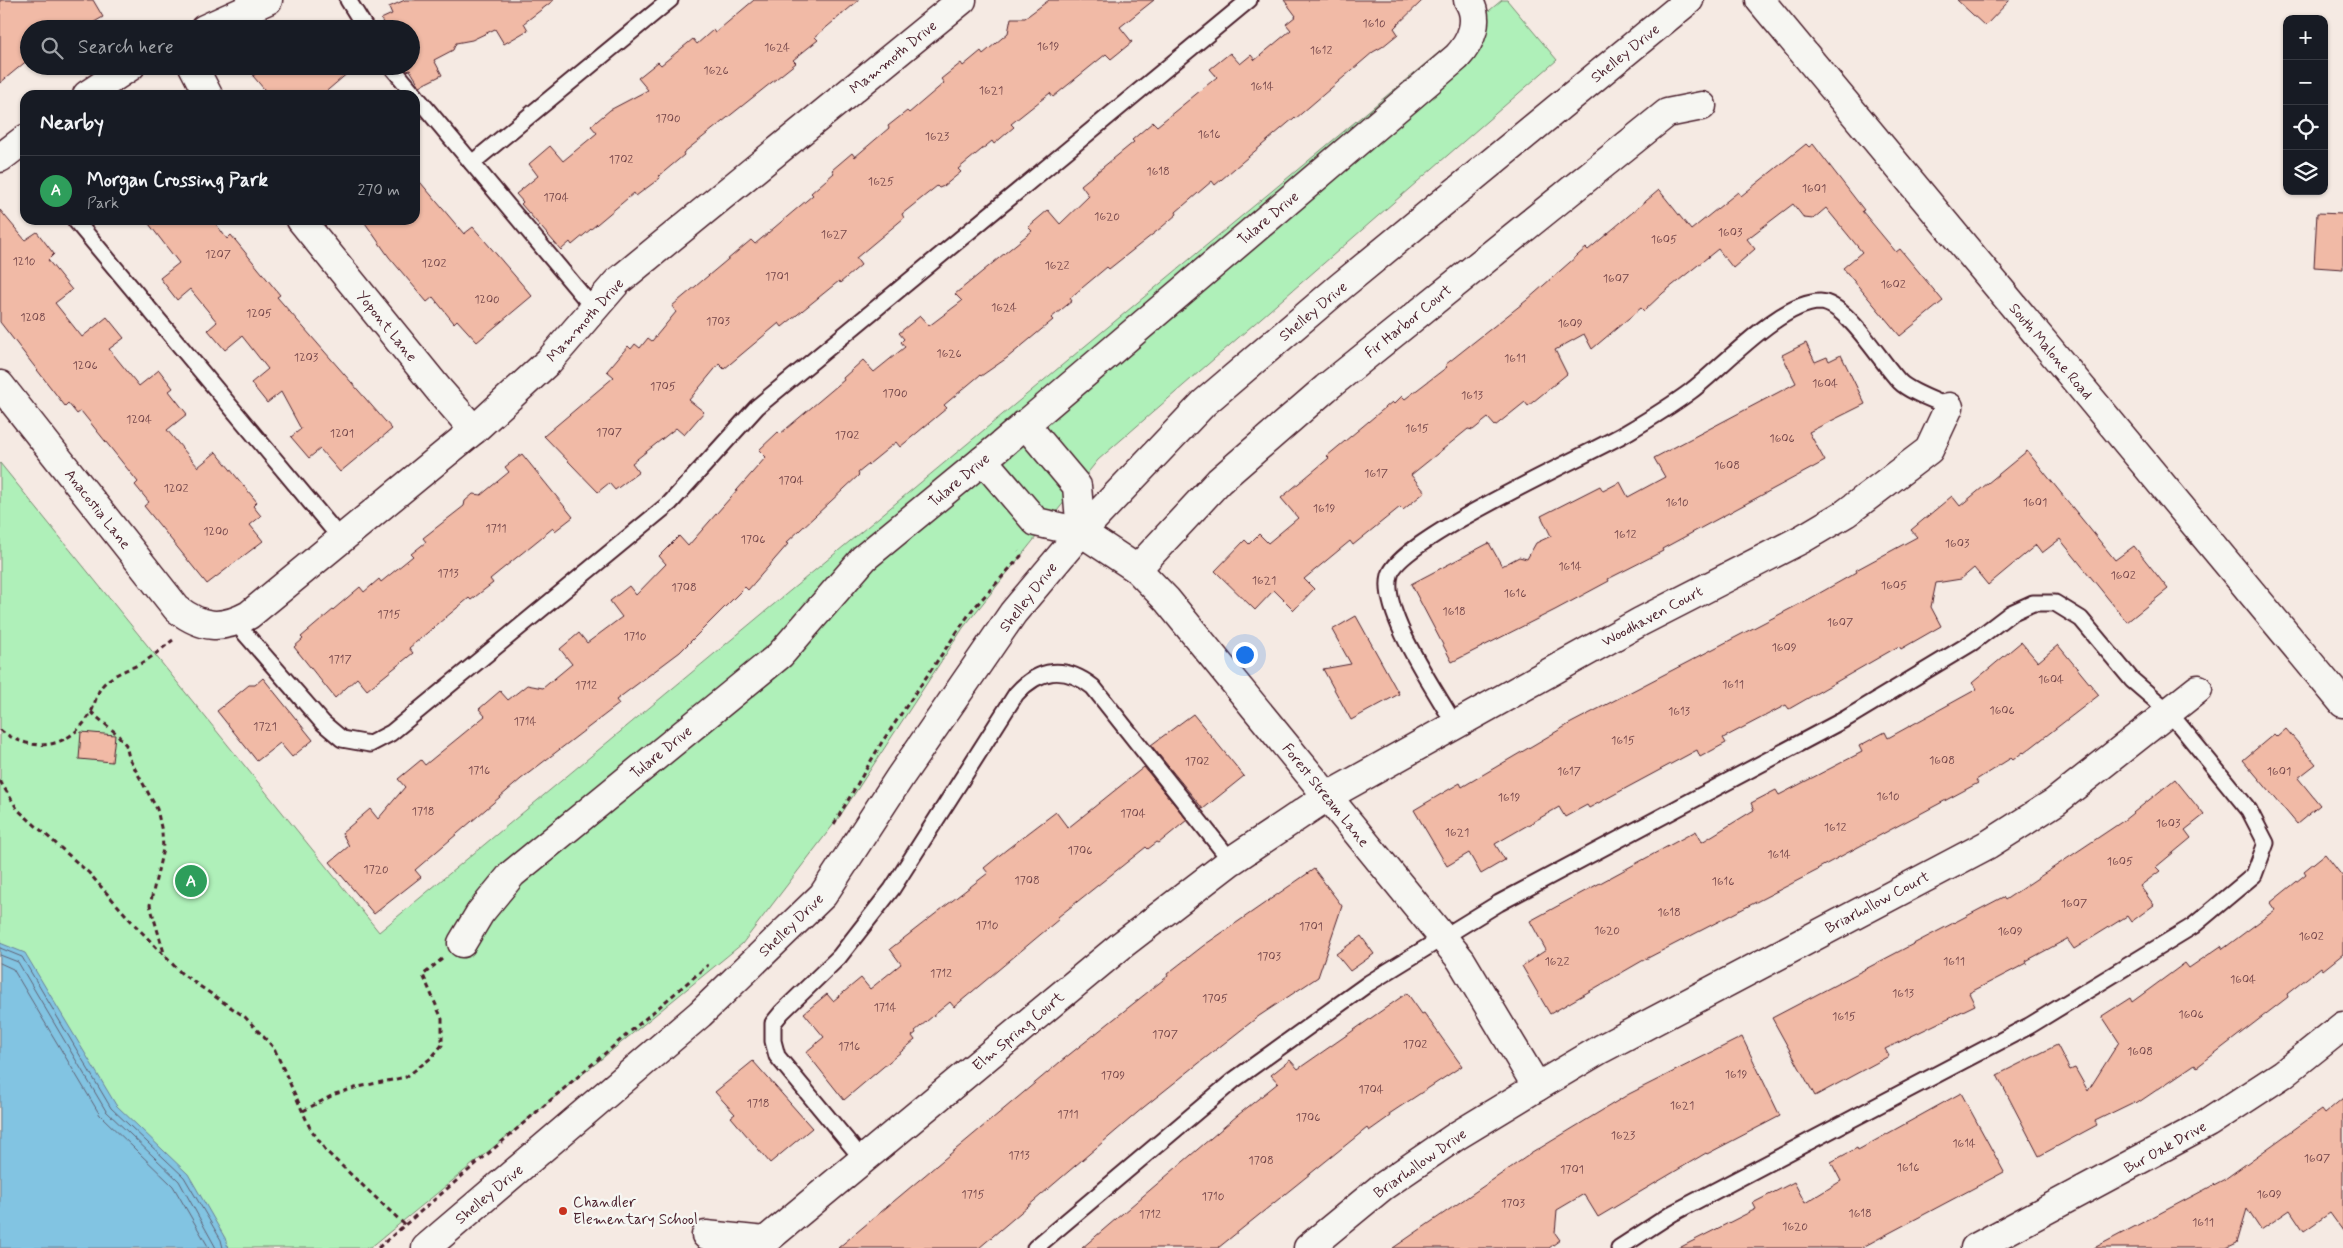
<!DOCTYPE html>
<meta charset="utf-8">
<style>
body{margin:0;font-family:Mynerve,sans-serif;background:#20242c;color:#f1f3f6}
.controls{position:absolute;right:15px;top:15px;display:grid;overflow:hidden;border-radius:10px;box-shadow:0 1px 4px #0004}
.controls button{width:45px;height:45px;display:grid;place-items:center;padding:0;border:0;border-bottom:1px solid #363941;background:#171b24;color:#f1f3f6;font:25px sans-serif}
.you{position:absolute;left:1244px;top:654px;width:18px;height:18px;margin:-12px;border:4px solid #fff;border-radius:50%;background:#1a73e8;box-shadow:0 0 0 8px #1a73e833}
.badge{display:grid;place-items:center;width:32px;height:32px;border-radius:50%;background:#c8321e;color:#fff;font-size:16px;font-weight:700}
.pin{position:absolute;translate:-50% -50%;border:2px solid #fff;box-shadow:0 1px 5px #0006}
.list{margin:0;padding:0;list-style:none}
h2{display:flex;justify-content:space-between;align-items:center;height:65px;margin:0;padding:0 20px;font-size:21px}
h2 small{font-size:16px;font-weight:400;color:#9ea1a6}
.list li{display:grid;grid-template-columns:32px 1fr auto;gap:15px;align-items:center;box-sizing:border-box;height:70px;padding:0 20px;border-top:1px solid #363941}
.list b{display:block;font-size:19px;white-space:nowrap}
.list p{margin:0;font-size:16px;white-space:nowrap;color:#9ea1a6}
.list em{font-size:16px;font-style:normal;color:#9ea1a6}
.icon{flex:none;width:28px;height:28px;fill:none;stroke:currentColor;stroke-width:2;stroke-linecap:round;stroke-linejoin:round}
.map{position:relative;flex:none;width:2343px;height:1248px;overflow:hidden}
.search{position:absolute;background:#171b24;box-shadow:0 1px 4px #0004;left:20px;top:20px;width:400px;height:55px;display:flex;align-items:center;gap:12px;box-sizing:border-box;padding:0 18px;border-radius:28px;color:#9ea1a6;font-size:19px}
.panel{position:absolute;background:#171b24;box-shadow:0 1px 4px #0004;left:20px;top:90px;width:400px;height:135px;border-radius:15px}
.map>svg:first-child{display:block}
.green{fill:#aff0b9;stroke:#7c8872}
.water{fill:#82c4e2;stroke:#6c8299}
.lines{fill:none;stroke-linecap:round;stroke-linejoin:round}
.shore{stroke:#606174;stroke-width:1}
.building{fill:#f1baa6;stroke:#4a1f2b}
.lane-casing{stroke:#4a1f2b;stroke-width:19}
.street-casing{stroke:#4a1f2b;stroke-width:31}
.secondary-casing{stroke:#4a1f2b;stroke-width:31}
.path{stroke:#4a1f2b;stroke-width:3;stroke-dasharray:5 4;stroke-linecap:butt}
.lane{stroke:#f6f6f2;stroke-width:15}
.street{stroke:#f6f6f2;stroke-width:28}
.secondary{stroke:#f6f6f2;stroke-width:28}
.poi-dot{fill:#c8321e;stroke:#f6f6f2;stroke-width:2}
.labels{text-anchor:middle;stroke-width:5;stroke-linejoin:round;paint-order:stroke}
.number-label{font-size:12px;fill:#74464a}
.street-label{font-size:15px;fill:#4a1f2b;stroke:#f6f6f2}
.poi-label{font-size:15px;fill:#4a1f2b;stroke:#f6f6f2;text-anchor:start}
</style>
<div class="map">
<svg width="2343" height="1248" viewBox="0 0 2343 1248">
<rect width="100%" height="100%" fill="#f5eae3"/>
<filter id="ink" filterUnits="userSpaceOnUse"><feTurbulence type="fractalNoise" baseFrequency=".02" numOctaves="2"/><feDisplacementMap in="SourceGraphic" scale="10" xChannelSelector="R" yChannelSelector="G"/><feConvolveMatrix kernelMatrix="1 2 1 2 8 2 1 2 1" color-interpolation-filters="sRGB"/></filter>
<g filter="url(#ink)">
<path class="green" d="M1502,0H1507L1557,60L1098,460L963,628L840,816L742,944L370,1248H0V463L379,932Z"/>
<path class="water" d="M0,943L25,953L116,1105L188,1174L225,1238L228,1248H0Z"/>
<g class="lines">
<g class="shore">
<path d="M0,948L22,957L111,1108L184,1177L221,1240L223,1248"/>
<path d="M0,955L18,962L106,1111L179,1181L216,1248"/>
<path d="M0,963L13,969L100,1115L173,1186L209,1248"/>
</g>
</g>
<g class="building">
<path d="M0,0H93L103,17L82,29H29V59L0,83Z"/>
<path d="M405,0H554L524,23L528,30L504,44L495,29L472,40L456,43L453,50L434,60L442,75L420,86L410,70L407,71L404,66H411V29H386L381,19L392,14L389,7Z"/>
<path d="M754,0H859L815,37L818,40L793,60L796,63L683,153L684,155L659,176L660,178L636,196L634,193L572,245L570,242L561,250L521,204L523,202L516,194L538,176L529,164L550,146L563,161L597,133L591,126L610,110L648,90L638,78L658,62L661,65L693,39L697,44L713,30L715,33Z"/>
<path d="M1049,0H1154L1120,27L1132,42L1111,59L1106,54L1053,97L1050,93L1011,124L1014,127L994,144L992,141L958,169L961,172L944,186L939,188L937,186L902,214L904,218L856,258L861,265L840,283L839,281L782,327L779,323L724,369L719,364L689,400L704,412L684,435L676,428L632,463L639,472L615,490L609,483L598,492L544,436L614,377L607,371L628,346L631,349L635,344L640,348L648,338L652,341L676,312L672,306L751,240L755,244L813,195L811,193L834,173L832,170L852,153L855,157L889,128L888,126L907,111L909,113L944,83L941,79L961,63L963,66L981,51L983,54L1008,33L1011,18H1025Z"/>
<path d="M1284,0H1423L1394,28L1398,34L1382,47L1373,52L1295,119L1294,118L1215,185L1212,181L1176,212L1177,214L1162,227L1109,269L1107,267L1070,298L1072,301L1051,318L1053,320L1007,358L981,376L980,375L944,405L947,408L900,447L896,442L858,473L859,475L786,543L788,544L748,590L745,587L680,652L616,700L619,704L521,779L415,870L421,877L374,914L330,862L349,846L342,833L370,809L378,819L405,787L398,779L421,760L425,765L485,716L479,709L500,691L508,700L527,685L543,688L572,664L560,649L579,633L587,643L622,617L610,601L629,586L636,595L666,564L659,556L679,536L688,546L766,457L759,450L778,432L780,434L844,380L843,378L863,360L874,372L905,347L901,342L904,339L899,333L920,316L929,326L962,301L955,294L1032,231L1028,227L1048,210L1060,224L1089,196L1081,185L1134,142L1132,140L1153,122L1157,126L1217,77L1210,69L1230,53L1240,64L1251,55L1255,60L1291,30L1286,24L1296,16Z"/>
<path d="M1957,0H2010L1985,26Z"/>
<path d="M265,66H356L322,95H269L253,76Z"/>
<path d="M1806,144L1809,147L1813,144L1864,210L1862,211L1896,252L1900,249L1943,301L1900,336L1843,268L1862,252L1826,208L1813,219L1804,218L1793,204L1747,239L1755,249L1733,268L1718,249L1663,293L1644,311L1641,308L1592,349L1584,334L1555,350L1567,374L1528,406L1525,402L1495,426L1488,418L1473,430L1468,429L1411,475L1425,492L1403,510L1400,507L1353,545L1350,541L1304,579L1314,589L1294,610L1274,590L1255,610L1215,571L1245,540L1249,544L1259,534L1268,543L1298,518L1281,498L1329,458L1327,456L1392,402L1394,404L1402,396L1405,399L1447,367L1445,365L1527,300L1586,248L1588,250L1659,190L1691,230L1738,192L1741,196Z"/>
<path d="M415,176L464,234L473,227L532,296L477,342L457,320L454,323L433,297L427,302L389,257L363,220H415Z"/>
<path d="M0,210L25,240L37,232L54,254L48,260L72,290L55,303L82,337L107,317L124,338L109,349L139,386L159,370L173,388L169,391L187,414L167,430L198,467L216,452L257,502L253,506L261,516L250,525L263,541L207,584L144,506L149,502L135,485L138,482L81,411L77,414L68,403L65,406L0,322Z"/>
<path d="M2317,213L2343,214V269L2314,267Z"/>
<path d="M146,220H213L227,239L231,235L280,295L277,297L392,429L340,472L320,449L309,458L291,437L301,429L281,392L267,403L251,383L268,369L242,336L225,350L208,330L217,322L190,289L177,300L160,278L179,263Z"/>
<path d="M1806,343L1815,362L1827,357L1829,361L1841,355L1865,404L1809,432L1825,461L1662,549L1663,551L1608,579L1609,581L1555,610L1452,662L1411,584L1489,543L1502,566L1519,557L1527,559L1536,543L1551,536L1541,516L1600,486L1603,491L1620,482L1628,497L1665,477L1654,458L1796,383L1782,355Z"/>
<path d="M2027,451L2115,560L2134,546L2168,589L2127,622L2060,539L2042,553L2036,545L1988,585L1974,568L1961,579L1936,583L1931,607L1941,626L1901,649L1899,646L1789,709L1786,705L1723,738L1726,743L1700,757L1697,750L1589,808L1587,805L1565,817L1559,807L1495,844L1505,860L1481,874L1469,853L1447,866L1414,810L1460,783L1462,787L1571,723L1811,598L1857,572L1856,570L1917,537L1911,530L1952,496L1960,506Z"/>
<path d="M522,454L573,517L555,531L553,528L490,579L493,583L471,600L469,598L409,648L413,653L367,690L357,678L335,698L294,647L303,639L301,637L360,587L364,592L379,579L381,582L413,556L411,554L426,542L423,538L464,506L465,501L473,494L481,495L509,472L505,467Z"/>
<path d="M1356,616L1399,694L1351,720L1323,669L1351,664L1332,630Z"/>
<path d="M2021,642L2038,662L2058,645L2099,695L2024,753L2023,752L2013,760L2011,758L1976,780L1978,783L1817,869L1818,870L1642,961L1550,1014L1522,966L1546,950L1530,921L1696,831L1702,842L1754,810L1751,803L1776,790L1779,795L1862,752L1859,746L1885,732L1888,738L1977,689L1972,683Z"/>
<path d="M263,678L313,740L292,757L280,743L257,761L217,711L249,685H255Z"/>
<path d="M1193,714L1244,776L1203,809L1151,745Z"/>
<path d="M2286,729L2316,764L2298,778L2320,805L2297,824L2243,760L2274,734L2277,737Z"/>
<path d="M81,732L115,735L112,762L79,759Z"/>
<path d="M1144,767L1187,820L1159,843L1157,842L1148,849L1146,847L1058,917L1059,919L954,1007L950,1002L915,1031L916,1033L912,1036L915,1040L844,1100L806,1052L824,1037L804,1013L827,994L833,1001L861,978L870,989L901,964L890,949L988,873L984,868L1006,850L1056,812L1068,828Z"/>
<path d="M2175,779L2204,815L2185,830L2191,838L2156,867L2160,871L2140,886L2154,905L2131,922L2127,916L2074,949L2067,939L2026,961L2027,963L1969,993L1975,1005L1885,1049L1889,1056L1815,1096L1772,1018L2003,897L2005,900L2123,821Z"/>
<path d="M2325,854L2343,877V954L2323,970L2321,967L2287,994L2288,997L2197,1067L2195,1064L2136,1104L2134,1102L2095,1121L2097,1125L2039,1156L1997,1075L2057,1045L2070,1070L2075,1068L2088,1091L2119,1042L2102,1016L2130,998L2132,1002L2185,963L2189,968L2221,946L2223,949L2275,910L2270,903L2306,874L2304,871Z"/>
<path d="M1314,869L1342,906L1318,977L1259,1016L1213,1052L1144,1107L979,1248H838L1060,1062L1168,976L1167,974L1203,946Z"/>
<path d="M1361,936L1374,954L1350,971L1336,954Z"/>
<path d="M1407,993L1422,1014L1424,1013L1462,1066L1389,1114L1390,1116L1369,1131L1367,1128L1218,1248H1082L1238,1115L1278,1083L1271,1075L1290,1060L1298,1069Z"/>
<path d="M1742,1037L1780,1116L1707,1154L1706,1153L1598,1217L1584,1194L1557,1210L1555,1233L1560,1240L1549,1248H1393L1532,1153L1629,1094Z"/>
<path d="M753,1061L812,1128L770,1163L731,1117L735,1114L715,1092Z"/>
<path d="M1961,1093L2004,1172L1861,1248H1679L1756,1209L1753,1203L1794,1182L1805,1203L1841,1181L1831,1162L1857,1148L1858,1150Z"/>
<path d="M2343,1098V1231L2330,1213L2304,1231L2290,1210L2261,1230L2247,1209L2237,1243L2226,1248H2094L2225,1179L2321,1110L2324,1114Z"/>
</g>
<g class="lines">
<g class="lane-casing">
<g id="lane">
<path d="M348,0L366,29"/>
<path d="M391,66L415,95"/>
<path d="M415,95L594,309"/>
<path d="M472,163L670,0"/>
<path d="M75,220L341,539"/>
<path d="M235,622L323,723L342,739L370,744L391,733L670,503L757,407L1249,0"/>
<path d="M1455,725C1436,691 1380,612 1390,575C1400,539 1586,456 1626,433C1648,420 1671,406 1691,391C1723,367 1780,302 1820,302C1847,303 1881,363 1900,382C1910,392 1936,401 1949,407"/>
<path d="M864,1161L777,1056L773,1041V1023L782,1012L839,957L892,889L1016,694C1039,668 1065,665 1093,687L1231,861"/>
<path d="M1035,1248L1234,1080L1369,983L1499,903L1847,718L1973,642L2011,613L2033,603H2055L2081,619L2132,680L2168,711L2249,810L2266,843L2254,875L2193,926L2029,1026L1673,1213L1619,1248"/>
</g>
</g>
<g class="street-casing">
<g id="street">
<path d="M204,29L268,0"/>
<path d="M193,66L208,95"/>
<path d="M87,95L131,66"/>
<path d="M0,158L25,139"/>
<path d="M301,220L439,390L474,430"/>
<path d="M0,385L177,609C202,628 221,630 249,615L474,430L549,361L617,282L962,0"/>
<path d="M1025,424L1077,486L1081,532"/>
<path d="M983,460L1036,522L1081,532L1137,569L1167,600L1461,960L1537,1087"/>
<path d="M1137,569L1219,481L1326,388L1667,113L1702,106"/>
<path d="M462,943L480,913L512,874L780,655L864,558L1000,446L1457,57C1471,42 1481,20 1468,0"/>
<path d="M706,1235L765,1241L1123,944L1231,861L1328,796L1640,622L1802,539L1846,513L1929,450L1949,407"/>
<path d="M1308,1248L1382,1187L1458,1135L1537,1087L1601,1049L1989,844L2055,802L2198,689"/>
</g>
</g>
<g class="secondary-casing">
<g id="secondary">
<path d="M1760,0L2343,703"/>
<path d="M426,1248L700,1014L823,895L900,777L1013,613L1081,532L1204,403L1340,287L1689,0"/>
<path d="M1975,1248L2208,1123L2283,1074L2343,1026"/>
</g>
</g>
<g class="path">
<path d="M91,712L117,734L126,745L129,758L157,809L162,832L163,849L150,905L165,956"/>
<path d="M0,730C31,753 67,750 89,716C95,707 96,692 103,685C114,673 128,670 142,663C153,657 163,647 173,640"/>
<path d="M0,781L18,810L89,873L132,922L182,974L245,1017L274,1048L310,1128L327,1152L405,1225"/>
<path d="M834,824L882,742L972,610L1021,556L1019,551"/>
<path d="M303,1111L335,1094L358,1087L406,1077L431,1058L442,1045V1019L423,975L442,959"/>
<path d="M378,1248L708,965"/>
</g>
<use href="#lane" class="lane"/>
<use href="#street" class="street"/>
<use href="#secondary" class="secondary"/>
</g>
</g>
<circle class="poi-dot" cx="563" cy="1211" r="5"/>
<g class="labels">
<g class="number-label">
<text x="1374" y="27">1610</text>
<text x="1048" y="50">1619</text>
<text x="777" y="51">1624</text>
<text x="1321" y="54">1612</text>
<text x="716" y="74">1626</text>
<text x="1262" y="90">1614</text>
<text x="991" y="94">1621</text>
<text x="668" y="122">1700</text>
<text x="1209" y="138">1616</text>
<text x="937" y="140">1623</text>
<text x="621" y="163">1702</text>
<text x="1158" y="175">1618</text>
<text x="881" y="185">1625</text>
<text x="1814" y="192">1601</text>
<text x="556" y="201">1704</text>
<text x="1107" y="220">1620</text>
<text x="1730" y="236">1603</text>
<text x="834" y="238">1627</text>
<text x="1664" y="243">1605</text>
<text x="218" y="258">1207</text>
<text x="24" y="265">1210</text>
<text x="434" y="267">1202</text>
<text x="1057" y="269">1622</text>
<text x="777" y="280">1701</text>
<text x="1616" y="282">1607</text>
<text x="1893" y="288">1602</text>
<text x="487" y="303">1200</text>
<text x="1004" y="311">1624</text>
<text x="259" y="317">1205</text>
<text x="33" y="321">1208</text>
<text x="718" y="325">1703</text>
<text x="1570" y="327">1609</text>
<text x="949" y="357">1626</text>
<text x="306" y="361">1203</text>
<text x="1515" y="362">1611</text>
<text x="85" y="369">1206</text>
<text x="1825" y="387">1604</text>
<text x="663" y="390">1705</text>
<text x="895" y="397">1700</text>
<text x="1472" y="399">1613</text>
<text x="139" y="423">1204</text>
<text x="1417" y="432">1615</text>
<text x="609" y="436">1707</text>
<text x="342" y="437">1201</text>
<text x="847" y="439">1702</text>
<text x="1782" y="442">1606</text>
<text x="1727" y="469">1608</text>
<text x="1376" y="477">1617</text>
<text x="791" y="484">1704</text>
<text x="176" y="492">1202</text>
<text x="1677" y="506">1610</text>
<text x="2035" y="506">1601</text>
<text x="1324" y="512">1619</text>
<text x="496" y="532">1711</text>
<text x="216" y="535">1200</text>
<text x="1625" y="538">1612</text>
<text x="753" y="543">1706</text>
<text x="1957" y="547">1603</text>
<text x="1570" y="570">1614</text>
<text x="448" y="577">1713</text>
<text x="2123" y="579">1602</text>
<text x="1264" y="584">1621</text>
<text x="1894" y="589">1605</text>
<text x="684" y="591">1708</text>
<text x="1515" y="597">1616</text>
<text x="1454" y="615">1618</text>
<text x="389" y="618">1715</text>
<text x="1840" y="626">1607</text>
<text x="635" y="640">1710</text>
<text x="1784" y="651">1609</text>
<text x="340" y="663">1717</text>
<text x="2051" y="683">1604</text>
<text x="1733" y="688">1611</text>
<text x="586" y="689">1712</text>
<text x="2002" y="714">1606</text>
<text x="1679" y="715">1613</text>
<text x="525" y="725">1714</text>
<text x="265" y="730">1721</text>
<text x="1623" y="744">1615</text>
<text x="1942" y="764">1608</text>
<text x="1197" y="765">1702</text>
<text x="479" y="774">1716</text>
<text x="1569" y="775">1617</text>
<text x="2279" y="775">1601</text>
<text x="1888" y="800">1610</text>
<text x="1509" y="801">1619</text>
<text x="423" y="815">1718</text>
<text x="1133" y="817">1704</text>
<text x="2168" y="827">1603</text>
<text x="1835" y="831">1612</text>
<text x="1457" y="836">1621</text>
<text x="1080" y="854">1706</text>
<text x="1779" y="858">1614</text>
<text x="2120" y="865">1605</text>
<text x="376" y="873">1720</text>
<text x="1027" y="884">1708</text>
<text x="1723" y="885">1616</text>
<text x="2074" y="907">1607</text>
<text x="1669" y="916">1618</text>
<text x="987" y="929">1710</text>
<text x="1311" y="930">1701</text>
<text x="1607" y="934">1620</text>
<text x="2010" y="935">1609</text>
<text x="2311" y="940">1602</text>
<text x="1269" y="960">1703</text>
<text x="1557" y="965">1622</text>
<text x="1954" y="965">1611</text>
<text x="941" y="977">1712</text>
<text x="2243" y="983">1604</text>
<text x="1903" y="997">1613</text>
<text x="1215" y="1002">1705</text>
<text x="885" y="1011">1714</text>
<text x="2191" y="1018">1606</text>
<text x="1844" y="1020">1615</text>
<text x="1165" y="1038">1707</text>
<text x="1415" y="1048">1702</text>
<text x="849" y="1050">1716</text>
<text x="2140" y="1055">1608</text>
<text x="1736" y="1078">1619</text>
<text x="1113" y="1079">1709</text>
<text x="1371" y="1093">1704</text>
<text x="758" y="1107">1718</text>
<text x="1682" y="1109">1621</text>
<text x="1068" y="1118">1711</text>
<text x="1308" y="1121">1706</text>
<text x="1623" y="1139">1623</text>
<text x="1964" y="1147">1614</text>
<text x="1019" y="1159">1713</text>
<text x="2317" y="1162">1607</text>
<text x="1261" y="1164">1708</text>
<text x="1908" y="1171">1616</text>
<text x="1572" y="1173">1701</text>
<text x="973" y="1198">1715</text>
<text x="2269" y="1198">1609</text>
<text x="1213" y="1200">1710</text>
<text x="1513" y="1207">1703</text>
<text x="1860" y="1217">1618</text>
<text x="1150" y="1218">1712</text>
<text x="2203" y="1226">1611</text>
<text x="1795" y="1230">1620</text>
</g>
<g class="street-label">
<text transform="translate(1625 53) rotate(-39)" y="5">Shelley Drive</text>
<text transform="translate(893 57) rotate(-39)" y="5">Mammoth Drive</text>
<text transform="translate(1268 218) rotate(-40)" y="5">Tulare Drive</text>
<text transform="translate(1313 311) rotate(-40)" y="5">Shelley Drive</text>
<text transform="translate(585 320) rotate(-48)" y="5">Mammoth Drive</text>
<text transform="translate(1408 321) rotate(-39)" y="5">Fir Harbor Court</text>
<text transform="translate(387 326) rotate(51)" y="5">Yopont Lane</text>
<text transform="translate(2051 351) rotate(50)" y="5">South Malone Road</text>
<text transform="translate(959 480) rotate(-40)" y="5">Tulare Drive</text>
<text transform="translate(98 509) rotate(52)" y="5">Anacostia Lane</text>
<text transform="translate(1028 597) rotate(-52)" y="5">Shelley Drive</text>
<text transform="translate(1652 616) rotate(-28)" y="5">Woodhaven Court</text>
<text transform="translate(661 752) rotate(-39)" y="5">Tulare Drive</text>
<text transform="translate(1326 795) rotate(51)" y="5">Forest Stream Lane</text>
<text transform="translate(1877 902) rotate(-28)" y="5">Briarhollow Court</text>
<text transform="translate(791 925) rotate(-44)" y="5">Shelley Drive</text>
<text transform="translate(1018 1031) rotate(-40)" y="5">Elm Spring Court</text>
<text transform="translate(2165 1147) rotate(-29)" y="5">Bur Oak Drive</text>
<text transform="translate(1420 1163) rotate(-35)" y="5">Briarhollow Drive</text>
<text transform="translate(489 1194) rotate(-40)" y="5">Shelley Drive</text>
</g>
<g class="poi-label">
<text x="573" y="1207">Chandler<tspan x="573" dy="17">Elementary School</tspan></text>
</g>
</g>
</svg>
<div class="controls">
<button>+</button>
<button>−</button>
<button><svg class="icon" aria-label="locate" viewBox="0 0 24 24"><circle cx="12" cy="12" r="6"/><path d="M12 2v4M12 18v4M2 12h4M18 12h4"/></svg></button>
<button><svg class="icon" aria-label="layers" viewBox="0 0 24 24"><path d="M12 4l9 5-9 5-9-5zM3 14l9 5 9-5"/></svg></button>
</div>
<div class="you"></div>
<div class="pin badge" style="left:191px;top:881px;background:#2e9e5b">A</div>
<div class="search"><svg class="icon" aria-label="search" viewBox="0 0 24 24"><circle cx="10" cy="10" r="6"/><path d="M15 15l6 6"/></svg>Search here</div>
<section class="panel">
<h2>Nearby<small></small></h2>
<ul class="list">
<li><span class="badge" style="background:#2e9e5b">A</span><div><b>Morgan Crossing Park</b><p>Park</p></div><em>270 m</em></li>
</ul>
</section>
</div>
